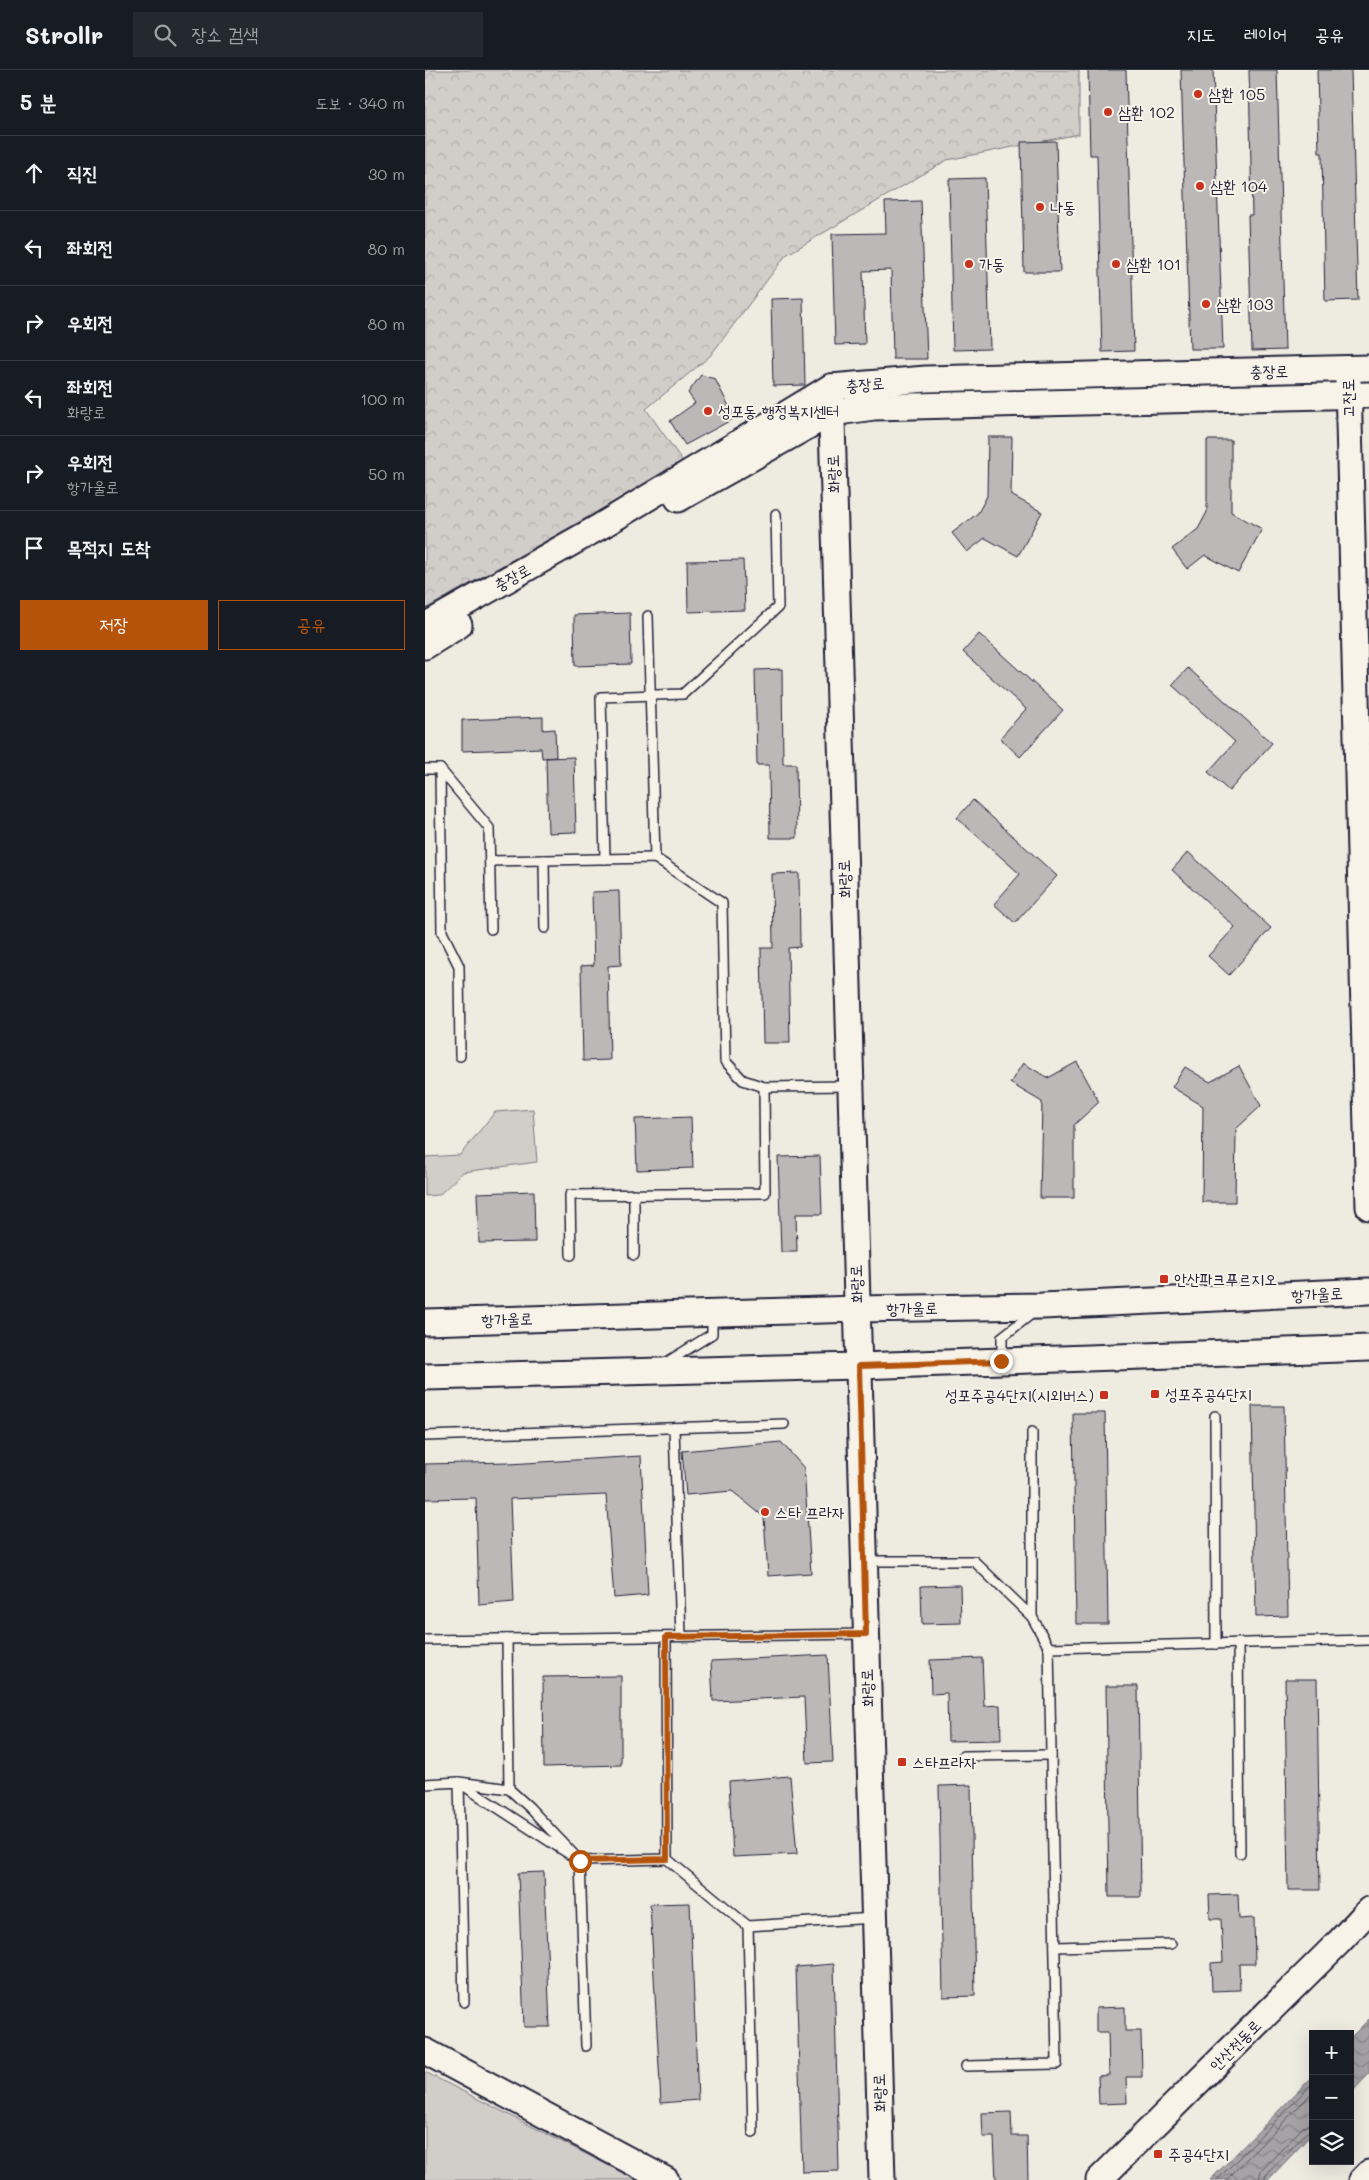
<!DOCTYPE html>
<html lang="ko">
<meta charset="utf-8">
<style>
body{margin:0;font-family:Mali,"Poor Story",sans-serif;background:#242831;color:#f1f3f6}
.controls{position:absolute;right:15px;bottom:15px;display:grid;overflow:hidden;border-radius:0px;box-shadow:0 5px 20px #0002}
.controls button{width:45px;height:45px;display:grid;place-items:center;padding:0;border:0;border-bottom:1px solid #363941;background:#171b24;color:#f1f3f6;font:25px sans-serif}
.stop{position:absolute;width:15px;height:15px;margin:-11px;border:4px solid #b45309;border-radius:50%;background:#fff}
.stop.end{background:#b45309;border-color:#fff;box-shadow:0 1px 5px #0008}
.list{margin:0;padding:0;list-style:none}
h2{display:flex;justify-content:space-between;align-items:center;height:65px;margin:0;padding:0 20px;font-size:21px}
h2 small{font-size:16px;font-weight:400;color:#9ea1a6}
.list li{display:grid;grid-template-columns:32px 1fr auto;gap:15px;align-items:center;box-sizing:border-box;height:75px;padding:0 20px;border-top:1px solid #363941}
.list b{display:block;font-size:19px;white-space:nowrap}
.list p{margin:0;font-size:16px;white-space:nowrap;color:#9ea1a6}
.list em{font-size:16px;font-style:normal;color:#9ea1a6}
.actions{display:flex;gap:10px;padding:15px 20px}
.actions a{flex:1;padding:11px 0;border:1px solid #b45309;border-radius:0px;text-align:center;font-size:18px;color:#b45309}
.actions .main{background:#b45309;color:#fff}
.icon{flex:none;width:28px;height:28px;fill:none;stroke:currentColor;stroke-width:2;stroke-linecap:round;stroke-linejoin:round}
.map{position:relative;flex:none;width:944px;height:2110px;overflow:hidden}
header{display:flex;align-items:center;gap:30px;box-sizing:border-box;height:70px;padding:0 25px;background:#171b24;border-bottom:1px solid #363941}
header strong{font-size:24px}
nav{display:flex;gap:28px;margin-inline-start:auto;font-size:18px}
.search{width:350px;height:45px;background:#242831;display:flex;align-items:center;gap:12px;box-sizing:border-box;padding:0 18px;border-radius:0px;color:#9ea1a6;font-size:19px}
main{display:flex}
aside{flex:1;background:#171b24}
.map>svg:first-child{display:block}
.green{fill:#d1cdc9;stroke:#7a7882}
.forest{fill:url(#forest-crowns);stroke:#7a7882}
.water{fill:url(#water-waves);stroke:#716f7b}
.lines{fill:none;stroke-linecap:round;stroke-linejoin:round}
.shore{stroke:#575666;stroke-width:1}
.building{fill:#bbb8b7;stroke:#22223b}
.lane-casing{stroke:#22223b;stroke-width:12}
.secondary-casing{stroke:#22223b;stroke-width:29}
.lane{stroke:#f7f3e8;stroke-width:9}
.secondary{stroke:#f7f3e8;stroke-width:25}
.route{stroke:#b45309;stroke-width:6}
.poi-dot{fill:#c8321e;stroke:#f7f3e8;stroke-width:2}
.labels{text-anchor:middle;stroke-width:4;stroke-linejoin:round;paint-order:stroke}
.poi-label{font-size:16px;fill:#22223b;stroke:#f7f3e8;text-anchor:start}
.street-label{font-size:16px;fill:#22223b;stroke:#f7f3e8}
</style>
<header>
<strong>Strollr</strong>
<div class="search"><svg class="icon" aria-label="search" viewBox="0 0 24 24"><circle cx="10" cy="10" r="6"/><path d="M15 15l6 6"/></svg>장소 검색</div>
<nav><a>지도</a><a>레이어</a><a>공유</a></nav>
</header>
<main>
<aside>
<h2>5 분<small>도보 · 340 m</small></h2>
<ul class="list">
<li><svg class="icon" aria-label="ahead" viewBox="0 0 24 24"><path d="M12 20V5M6 11l6-6 6 6"/></svg><div><b>직진</b></div><em>30 m</em></li>
<li><svg class="icon" aria-label="left" viewBox="0 0 24 24"><path d="M17 20v-9H6M10 6l-5 5 5 5"/></svg><div><b>좌회전</b></div><em>80 m</em></li>
<li><svg class="icon" aria-label="right" viewBox="0 0 24 24"><path d="M7 20v-9h11M14 6l5 5-5 5"/></svg><div><b>우회전</b></div><em>80 m</em></li>
<li><svg class="icon" aria-label="left" viewBox="0 0 24 24"><path d="M17 20v-9H6M10 6l-5 5 5 5"/></svg><div><b>좌회전</b><p>화랑로</p></div><em>100 m</em></li>
<li><svg class="icon" aria-label="right" viewBox="0 0 24 24"><path d="M7 20v-9h11M14 6l5 5-5 5"/></svg><div><b>우회전</b><p>항가울로</p></div><em>50 m</em></li>
<li><svg class="icon" aria-label="arrive" viewBox="0 0 24 24"><path d="M6 21V4h12l-3 4 3 4H6"/></svg><div><b>목적지 도착</b></div></li>
</ul>
<div class="actions"><a class="main">저장</a><a>공유</a></div>
</aside>
<div class="map">
<svg width="944" height="2110" viewBox="0 0 944 2110">
<defs>
<pattern id="forest-crowns" width="20" height="18" patternUnits="userSpaceOnUse" patternTransform="scale(1.25)"><rect width="20" height="18" fill="#d1cdc9"/><path d="M2 6a3 3 0 1 1 6 0M12 15a3 3 0 1 1 6 0" fill="none" stroke="#b3b0ae"/></pattern>
<pattern id="water-waves" width="16" height="10" patternUnits="userSpaceOnUse" patternTransform="scale(1.25)"><rect width="16" height="10" fill="#a6a3a6"/><path d="M0 5q4-4 8 0t8 0" fill="none" stroke="#878488"/></pattern>
</defs>
<rect width="100%" height="100%" fill="#eeebe1"/>
<filter id="ink" filterUnits="userSpaceOnUse"><feTurbulence type="fractalNoise" baseFrequency=".02" numOctaves="2"/><feDisplacementMap in="SourceGraphic" scale="10" xChannelSelector="R" yChannelSelector="G"/><feConvolveMatrix kernelMatrix="1 2 1 2 8 2 1 2 1" color-interpolation-filters="sRGB"/></filter>
<g filter="url(#ink)">
<g class="green">
<path d="M108,1039L112,1092L38,1102L14,1125L0,1126V1087L35,1085L70,1042Z"/>
<path d="M0,2002L212,2110H0Z"/>
</g>
<path class="forest" d="M0,0H654V64L522,90L361,185L285,286L221,339L259,393L0,539Z"/>
<g class="water">
<path d="M944,1949V2004L925,2024V1968Z"/>
<path d="M888,2006V2063L843,2110H785Z"/>
</g>
<g class="lines">
<g class="shore">
<path d="M792,2110L888,2013"/>
<path d="M801,2110L888,2022"/>
<path d="M834,2110L836,2101L878,2057L888,2054"/>
<path d="M840,2110L841,2105L882,2062L888,2060"/>
</g>
</g>
<g class="building">
<path d="M663,0H701L709,281L677,282L672,85H665Z"/>
<path d="M756,0H788L798,279H765Z"/>
<path d="M824,0H852L860,280L827,281L823,145H827Z"/>
<path d="M892,0H926L933,230L900,231L897,83H894Z"/>
<path d="M631,71L635,202H599L596,72Z"/>
<path d="M560,108L565,279L528,280L524,109Z"/>
<path d="M496,131L502,289H468L466,200L438,201L440,274L410,275L407,164L461,163L460,132Z"/>
<path d="M378,228L380,315L348,316L346,229Z"/>
<path d="M276,305L290,309L310,348L260,375L245,351L270,333L263,323Z"/>
<path d="M563,367H587L586,425L617,442L593,486L560,468L542,482L527,463L553,443L562,426Z"/>
<path d="M782,370H806V442L837,459L813,503L780,485L762,499L747,479L773,459L782,442Z"/>
<path d="M318,490L320,540L263,542L262,491Z"/>
<path d="M205,543L206,594L150,596L149,545Z"/>
<path d="M554,564L638,640L595,687L575,668L601,639L538,582Z"/>
<path d="M763,598L847,673L804,721L783,702L810,672L747,615Z"/>
<path d="M357,599L358,694H371L372,768H345L344,695H332L330,600Z"/>
<path d="M118,647V660L130,659L131,687L117,688L116,678L37,681V650Z"/>
<path d="M149,687L151,762L123,763L121,688Z"/>
<path d="M548,730L632,806L590,853L569,834L595,804L532,748Z"/>
<path d="M763,782L846,858L804,905L783,886L810,857L747,800Z"/>
<path d="M374,803L375,877L363,878L365,973H338L336,878H348L347,804Z"/>
<path d="M194,821L196,895L183,896L185,990L158,991L156,896L169,895L167,822Z"/>
<path d="M652,992L674,1032L649,1055V1128H615L617,1032L585,1013L598,993L623,1008Z"/>
<path d="M814,996L836,1036L811,1059L810,1132H777L778,1036L747,1017L760,997L785,1012Z"/>
<path d="M266,1047L268,1098L212,1100L210,1049Z"/>
<path d="M395,1086L397,1144H371L372,1182H356L353,1087Z"/>
<path d="M109,1121L110,1172L54,1173L52,1123Z"/>
<path d="M827,1336H859L863,1546L831,1547Z"/>
<path d="M648,1343H680L683,1554H651Z"/>
<path d="M356,1372L379,1398L386,1503L343,1506L339,1447L307,1421L261,1425L257,1381Z"/>
<path d="M216,1386L223,1525L189,1528L181,1425L85,1429L89,1532L54,1535L51,1428L0,1429V1394L84,1392V1394Z"/>
<path d="M535,1515L536,1553L497,1554L496,1516Z"/>
<path d="M403,1585L408,1692L382,1693L379,1627L288,1631L286,1591Z"/>
<path d="M557,1588L559,1636L575,1635L576,1670L523,1671L522,1623L506,1624L505,1590Z"/>
<path d="M196,1606V1695L119,1697L118,1607Z"/>
<path d="M860,1609H892L895,1820H863Z"/>
<path d="M681,1616H713L716,1827H684Z"/>
<path d="M365,1706L372,1784L308,1787L304,1711Z"/>
<path d="M546,1715L550,1926L518,1927L514,1716Z"/>
<path d="M119,1802L125,1957H99L93,1803Z"/>
<path d="M813,1824L814,1849L829,1848L830,1894H814L815,1920L787,1921L786,1893L798,1892L796,1849H785L784,1825Z"/>
<path d="M265,1833L273,2030L236,2033L225,1834Z"/>
<path d="M409,1894L414,2101L377,2102L371,1897Z"/>
<path d="M700,1937V1961H716L717,2007H701L702,2033L674,2034L673,2006L684,2005L683,1962H671V1938Z"/>
<path d="M586,2042L587,2066H602L603,2110H571L569,2067H558L557,2043Z"/>
</g>
<g class="lines">
<g class="lane-casing">
<g id="lane">
<path d="M223,546L230,788"/>
<path d="M0,699H15L17,862L34,896L35,986"/>
<path d="M15,699L64,758L66,859"/>
<path d="M180,789L176,627L258,624L353,537L351,444"/>
<path d="M119,790L120,858"/>
<path d="M65,791L230,788L297,833L300,991L318,1010L339,1017L425,1016"/>
<path d="M209,1124V1185"/>
<path d="M146,1185L145,1125L340,1123L339,1017"/>
<path d="M577,1289V1267L609,1242"/>
<path d="M239,1294L287,1264V1246"/>
<path d="M790,1346L791,1574"/>
<path d="M249,1358L256,1566"/>
<path d="M607,1362V1547"/>
<path d="M0,1366L359,1354"/>
<path d="M440,1491H549L607,1547L624,1578"/>
<path d="M82,1569L84,1719"/>
<path d="M0,1570L441,1564"/>
<path d="M813,1573L815,1783"/>
<path d="M538,1686L626,1685"/>
<path d="M34,1712L84,1719L104,1737L155,1791L242,1789L241,1567"/>
<path d="M0,1714L34,1712L39,1932"/>
<path d="M36,1714L155,1791L161,1976"/>
<path d="M242,1789L323,1856"/>
<path d="M630,1877L746,1874"/>
<path d="M541,1996L632,1994L624,1578L944,1570"/>
<path d="M328,2062L323,1856L449,1848"/>
</g>
</g>
<g class="secondary-casing">
<g id="secondary">
<path d="M923,312L944,1137"/>
<path d="M406,317L457,2110"/>
<path d="M253,429L406,343L449,337L944,325"/>
<path d="M0,556L176,456L406,317L501,309L944,298"/>
<path d="M0,576L34,555"/>
<path d="M0,1252L432,1239L617,1236L944,1221"/>
<path d="M0,1307L434,1296L944,1278"/>
<path d="M0,1981L241,2110"/>
<path d="M674,2110L914,1872L944,1840"/>
<path d="M937,2110L944,2103"/>
</g>
</g>
<use href="#lane" class="lane"/>
<use href="#secondary" class="secondary"/>
</g>
</g>
<g class="lines" filter="url(#ink)">
<path class="route" d="M155,1791L242,1789L241,1567L441,1564L434,1296L576,1291"/>
</g>
<g class="poi-dot">
<circle cx="773" cy="24" r="5"/>
<circle cx="683" cy="42" r="5"/>
<circle cx="775" cy="116" r="5"/>
<circle cx="615" cy="137" r="5"/>
<circle cx="544" cy="194" r="5"/>
<circle cx="691" cy="194" r="5"/>
<circle cx="781" cy="234" r="5"/>
<circle cx="283" cy="341" r="5"/>
<rect x="734" y="1204" width="10" height="10" rx="2.5"/>
<rect x="725" y="1319" width="10" height="10" rx="2.5"/>
<rect x="674" y="1320" width="10" height="10" rx="2.5"/>
<circle cx="340" cy="1442" r="5"/>
<rect x="472" y="1687" width="10" height="10" rx="2.5"/>
<rect x="728" y="2079" width="10" height="10" rx="2.5"/>
</g>
<g class="labels">
<g class="poi-label">
<text x="783" y="30">삼환 105</text>
<text x="693" y="48">삼환 102</text>
<text x="785" y="122">삼환 104</text>
<text x="625" y="143">나동</text>
<text x="554" y="200">가동</text>
<text x="701" y="200">삼환 101</text>
<text x="791" y="240">삼환 103</text>
<text x="293" y="347">성포동 행정복지센터</text>
<text x="749" y="1215">안산파크푸르지오</text>
<text x="740" y="1330">성포주공4단지</text>
<text x="669" y="1331" text-anchor="end">성포주공4단지(시외버스)</text>
<text x="350" y="1448">스타 프라자</text>
<text x="487" y="1698">스타프라자</text>
<text x="743" y="2090">주공4단지</text>
</g>
<g class="street-label">
<text transform="translate(844 301) rotate(-1)" y="6">충장로</text>
<text transform="translate(440 314) rotate(-5)" y="6">충장로</text>
<text transform="translate(923 328) rotate(-91)" y="6">고잔로</text>
<text transform="translate(408 404) rotate(-92)" y="6">화랑로</text>
<text transform="translate(87 507) rotate(-29)" y="6">충장로</text>
<text transform="translate(419 809) rotate(-92)" y="6">화랑로</text>
<text transform="translate(431 1214) rotate(-92)" y="6">화랑로</text>
<text transform="translate(892 1224) rotate(-3)" y="6">항가울로</text>
<text transform="translate(487 1238) rotate(-1)" y="6">항가울로</text>
<text transform="translate(82 1249) rotate(-2)" y="6">항가울로</text>
<text transform="translate(442 1618) rotate(-92)" y="6">화랑로</text>
<text transform="translate(810 1975) rotate(-45)" y="6">안산천동로</text>
<text transform="translate(454 2023) rotate(-92)" y="6">화랑로</text>
</g>
</g>
</svg>
<div class="controls">
<button>+</button>
<button>−</button>
<button><svg class="icon" aria-label="layers" viewBox="0 0 24 24"><path d="M12 4l9 5-9 5-9-5zM3 14l9 5 9-5"/></svg></button>
</div>
<div class="stop" style="left:155px;top:1791px"></div>
<div class="stop end" style="left:576px;top:1291px"></div>
</div>
</main>
